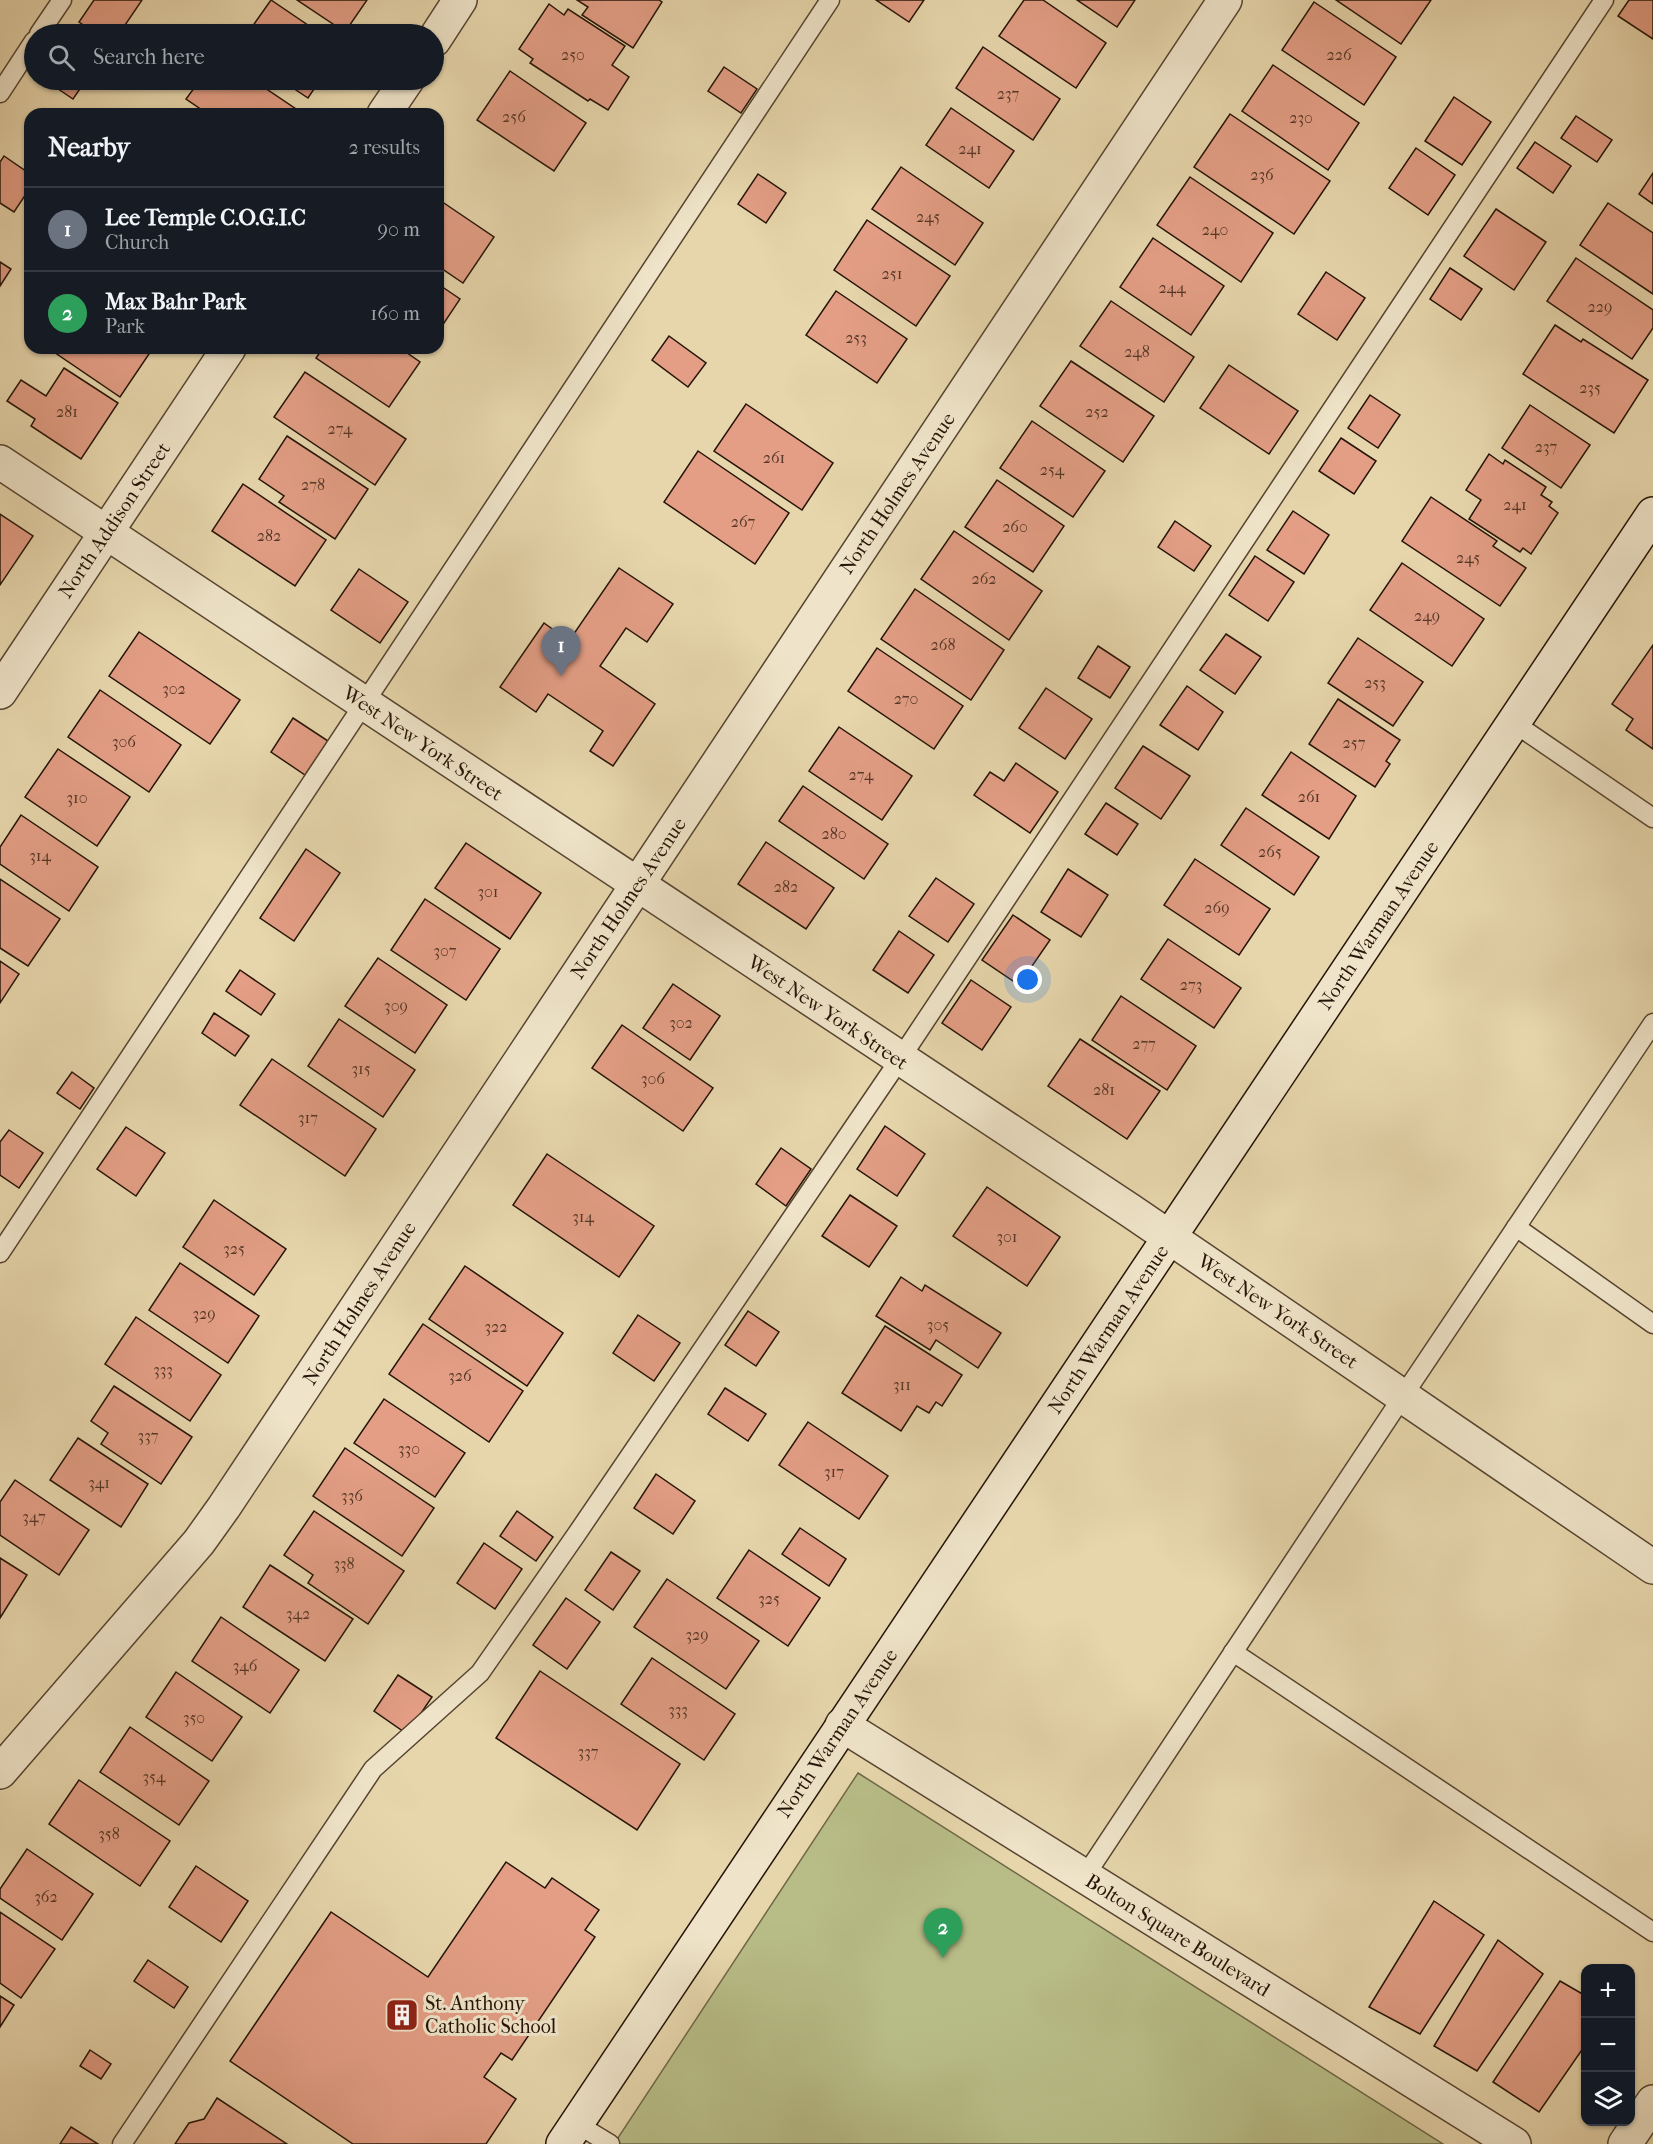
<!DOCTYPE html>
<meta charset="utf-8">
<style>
body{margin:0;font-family:"IM FELL French Canon",serif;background:#20242c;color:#f1f3f6}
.controls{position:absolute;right:18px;bottom:18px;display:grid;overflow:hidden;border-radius:12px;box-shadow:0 2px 4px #0004}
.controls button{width:54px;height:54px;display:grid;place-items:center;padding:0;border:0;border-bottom:2px solid #363941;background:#171b24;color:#f1f3f6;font:30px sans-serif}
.you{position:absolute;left:1028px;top:980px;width:21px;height:21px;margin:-15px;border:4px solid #fff;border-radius:50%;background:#1a73e8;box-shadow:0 0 0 9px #1a73e833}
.badge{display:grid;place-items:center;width:39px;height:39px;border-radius:50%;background:#c59692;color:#fff;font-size:20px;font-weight:700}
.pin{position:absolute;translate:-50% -50px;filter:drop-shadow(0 2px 3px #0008)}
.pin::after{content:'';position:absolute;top:32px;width:21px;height:18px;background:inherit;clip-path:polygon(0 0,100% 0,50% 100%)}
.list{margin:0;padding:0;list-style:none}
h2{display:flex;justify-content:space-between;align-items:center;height:78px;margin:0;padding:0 24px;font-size:26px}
h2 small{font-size:20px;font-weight:400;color:#9ea1a6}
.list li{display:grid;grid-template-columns:39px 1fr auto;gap:18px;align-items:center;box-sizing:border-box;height:84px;padding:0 24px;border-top:2px solid #363941}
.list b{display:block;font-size:22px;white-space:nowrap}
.list p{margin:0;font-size:20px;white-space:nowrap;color:#9ea1a6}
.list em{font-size:20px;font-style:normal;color:#9ea1a6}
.icon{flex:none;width:33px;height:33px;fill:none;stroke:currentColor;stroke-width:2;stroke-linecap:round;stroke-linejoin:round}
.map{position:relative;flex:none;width:1653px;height:2144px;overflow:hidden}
.search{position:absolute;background:#171b24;box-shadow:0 2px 4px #0004;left:24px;top:24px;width:420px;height:66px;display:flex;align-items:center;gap:15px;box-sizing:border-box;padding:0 21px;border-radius:33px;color:#9ea1a6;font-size:22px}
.panel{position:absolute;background:#171b24;box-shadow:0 2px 4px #0004;left:24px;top:108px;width:420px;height:246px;border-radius:18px}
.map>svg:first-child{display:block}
.green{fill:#b8bd87;stroke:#6e6847;stroke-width:1.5}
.building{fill:#e39e85;stroke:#251407;stroke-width:1.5}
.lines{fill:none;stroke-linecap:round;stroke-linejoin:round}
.lane-casing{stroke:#564430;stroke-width:21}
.street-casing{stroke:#564430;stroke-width:36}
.secondary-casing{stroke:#251407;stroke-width:36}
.lane{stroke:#efe4c9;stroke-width:18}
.street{stroke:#efe4c9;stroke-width:33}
.secondary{stroke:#efe4c9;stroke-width:33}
.labels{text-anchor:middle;stroke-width:6;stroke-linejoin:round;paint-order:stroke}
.number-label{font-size:16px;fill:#543626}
.street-label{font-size:20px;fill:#251407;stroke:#efe4c9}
.poi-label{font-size:20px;fill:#251407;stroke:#efe4c9;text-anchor:start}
</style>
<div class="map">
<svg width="1653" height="2144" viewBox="0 0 1653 2144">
<rect width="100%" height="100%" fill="#e7d6ac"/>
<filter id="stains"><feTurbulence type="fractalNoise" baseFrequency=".00333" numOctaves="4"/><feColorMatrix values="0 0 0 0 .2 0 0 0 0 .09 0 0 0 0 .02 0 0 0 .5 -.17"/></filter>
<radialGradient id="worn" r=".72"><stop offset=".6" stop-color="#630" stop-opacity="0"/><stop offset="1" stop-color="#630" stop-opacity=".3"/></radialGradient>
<path class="green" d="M858,1773L1443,2144H614Z"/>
<g class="building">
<path d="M94,0H142L119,34H97L79,22Z"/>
<path d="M271,0L321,34H247Z"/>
<path d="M297,0H367L345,32Z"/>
<path d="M577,0H659L662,2L633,48L582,15L588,7Z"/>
<path d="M876,0H924L909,22Z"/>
<path d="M1024,0H1043L1106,43L1076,88L999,36Z"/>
<path d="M1077,0H1135L1117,27Z"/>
<path d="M1336,0H1431L1401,44Z"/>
<path d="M1629,0H1653V39L1618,16Z"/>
<path d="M1314,2L1396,57L1364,105L1282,50Z"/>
<path d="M549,4L564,15L568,9L625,46L612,65L629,77L608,110L590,99L588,101L530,63L533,59L519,49Z"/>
<path d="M983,47L1060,99L1033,140L956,88Z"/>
<path d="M1273,65L1359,123L1328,170L1242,111Z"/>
<path d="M724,67L757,89L741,113L708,91Z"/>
<path d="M510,71L586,123L554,171L477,120Z"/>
<path d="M45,80H86L73,99Z"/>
<path d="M200,80H253L299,111L297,114H208L186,99Z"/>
<path d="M281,80H320L308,98Z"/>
<path d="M1454,97L1491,122L1462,165L1425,141Z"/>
<path d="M951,108L1014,151L989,188L926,145Z"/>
<path d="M1230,114L1330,181L1294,234L1194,167Z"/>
<path d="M1576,116L1612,140L1597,162L1561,138Z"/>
<path d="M1535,142L1571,166L1553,193L1517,168Z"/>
<path d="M1416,148L1455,175L1428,215L1389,188Z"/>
<path d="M4,156L30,174V188L14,212L0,203V162Z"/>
<path d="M901,167L983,223L955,265L872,209Z"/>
<path d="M1653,173V204L1639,194Z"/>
<path d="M758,174L786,193L766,223L738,204Z"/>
<path d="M1190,177L1273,233L1241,282L1157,225Z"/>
<path d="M438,199L494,237L463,283L438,266Z"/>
<path d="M1608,203L1653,233V294L1580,245Z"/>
<path d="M1496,209L1546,242L1514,290L1464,256Z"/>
<path d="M867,220L950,276L916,326L834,270Z"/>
<path d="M1153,238L1224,286L1191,335L1120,287Z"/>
<path d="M1576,258L1653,310V328L1632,359L1547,301Z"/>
<path d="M0,262L11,269L0,286Z"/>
<path d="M1450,268L1482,289L1461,320L1430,299Z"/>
<path d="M1326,272L1365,298L1337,340L1298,314Z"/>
<path d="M438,284L460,299L438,332Z"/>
<path d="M836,291L907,339L877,383L806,335Z"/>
<path d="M1111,301L1194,357L1164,402L1080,346Z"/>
<path d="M1555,325L1581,342L1583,339L1648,380L1614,433L1523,374Z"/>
<path d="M669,336L706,363L688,387L652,360Z"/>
<path d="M48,348H140L149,354L120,397Z"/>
<path d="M323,348H400L420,362L389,407L316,358Z"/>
<path d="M1071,361L1154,416L1123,462L1040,406Z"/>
<path d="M1229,365L1298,411L1269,454L1200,408Z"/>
<path d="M64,368L118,403L81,459L31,426L35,419L7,401L21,380L46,396Z"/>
<path d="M305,372L406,439L375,485L274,417Z"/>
<path d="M1370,395L1400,415L1378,448L1348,428Z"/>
<path d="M746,404L833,463L802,510L714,451Z"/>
<path d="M1530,405L1590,445L1561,488L1502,448Z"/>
<path d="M1032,421L1105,471L1073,517L1000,468Z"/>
<path d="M287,436L368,489L335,539L279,502L284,496L259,479Z"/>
<path d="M1341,438L1376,461L1354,494L1319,471Z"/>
<path d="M698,451L789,513L755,564L664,502Z"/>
<path d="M1489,454L1503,464L1505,460L1546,487L1541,495L1552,502L1549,506L1558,513L1531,554L1523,548L1520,552L1469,519L1481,500L1466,490Z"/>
<path d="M997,480L1064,526L1033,572L965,527Z"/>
<path d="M243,484L326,540L295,586L212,531Z"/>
<path d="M1431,497L1497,541L1493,546L1526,568L1500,606L1402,541Z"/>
<path d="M1293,511L1329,535L1304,574L1267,550Z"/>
<path d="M0,514L33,536L0,585Z"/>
<path d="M1175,521L1211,546L1194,571L1158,547Z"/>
<path d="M954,531L1042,591L1009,640L921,579Z"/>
<path d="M1255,556L1294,582L1268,621L1229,595Z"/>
<path d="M1402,563L1484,619L1452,666L1370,610Z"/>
<path d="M619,568L673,604L647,642L626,628L600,666L655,704L613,766L590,751L603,731L548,694L536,712L500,687L544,623L569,641Z"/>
<path d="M359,569L408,602L380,643L331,610Z"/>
<path d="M915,589L1004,650L971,700L881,639Z"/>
<path d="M139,632L240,700L210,744L109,676Z"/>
<path d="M1226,634L1261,657L1235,694L1200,670Z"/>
<path d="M1358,638L1423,682L1393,726L1328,683Z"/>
<path d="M1653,645V749L1626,730L1633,719L1612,704Z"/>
<path d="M1098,646L1130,667L1110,698L1078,678Z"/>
<path d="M877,648L963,706L934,749L848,691Z"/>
<path d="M1187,686L1223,712L1198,750L1160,725Z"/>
<path d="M1046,688L1092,719L1065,759L1019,728Z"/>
<path d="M100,690L181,745L149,792L68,737Z"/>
<path d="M1338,699L1400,740L1386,761L1390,764L1375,787L1309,744Z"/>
<path d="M293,718L328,741L305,775L271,752Z"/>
<path d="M839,727L912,776L882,820L809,771Z"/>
<path d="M1143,746L1190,776L1161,819L1115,788Z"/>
<path d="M58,749L130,797L97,846L25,797Z"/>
<path d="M1291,752L1356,796L1329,839L1262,795Z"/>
<path d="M1016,763L1058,792L1030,833L974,795L990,772L1004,781Z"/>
<path d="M803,786L888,844L864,879L779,821Z"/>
<path d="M1106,803L1138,824L1117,855L1085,834Z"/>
<path d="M1246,808L1319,857L1294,895L1221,845Z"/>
<path d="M21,815L98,867L69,911L0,864V847Z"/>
<path d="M766,842L834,888L806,929L738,884Z"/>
<path d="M466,843L541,893L510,939L435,888Z"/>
<path d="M306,849L340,873L294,941L260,918Z"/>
<path d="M1195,859L1270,909L1239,955L1164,905Z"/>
<path d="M1068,869L1108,895L1081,937L1041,912Z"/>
<path d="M936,878L974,904L948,942L909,916Z"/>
<path d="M0,879L60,919L28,966L0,948Z"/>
<path d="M425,899L500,949L466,1000L391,950Z"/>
<path d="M1013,915L1050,940L1019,985L982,960Z"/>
<path d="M899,931L934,955L908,993L873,970Z"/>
<path d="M1168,939L1241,988L1214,1028L1141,979Z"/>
<path d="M378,958L447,1005L415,1053L345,1006Z"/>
<path d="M0,961L19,974L0,1003Z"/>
<path d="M240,970L275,994L261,1015L226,991Z"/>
<path d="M971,980L1011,1007L982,1050L942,1023Z"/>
<path d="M673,984L720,1016L690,1060L643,1028Z"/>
<path d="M1121,996L1196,1046L1167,1090L1092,1040Z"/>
<path d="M214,1013L249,1036L235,1056L202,1033Z"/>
<path d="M339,1019L415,1070L383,1117L308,1066Z"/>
<path d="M622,1025L713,1088L683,1131L592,1068Z"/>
<path d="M1080,1039L1160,1091L1127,1139L1048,1086Z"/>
<path d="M272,1059L376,1129L345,1176L240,1105Z"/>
<path d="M72,1072L94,1088L80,1109L57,1093Z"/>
<path d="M885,1126L925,1154L897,1196L857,1169Z"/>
<path d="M126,1127L165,1153L136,1196L97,1169Z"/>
<path d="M9,1130L43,1153L19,1188L0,1175V1142Z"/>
<path d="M781,1148L811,1169L786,1206L756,1184Z"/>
<path d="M547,1154L654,1226L619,1277L513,1205Z"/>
<path d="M987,1187L1060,1237L1027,1286L953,1236Z"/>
<path d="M850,1195L897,1226L869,1267L822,1236Z"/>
<path d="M214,1200L286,1249L254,1295L183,1247Z"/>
<path d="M180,1263L259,1316L228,1363L149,1310Z"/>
<path d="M465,1266L563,1333L527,1386L429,1319Z"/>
<path d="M901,1277L922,1291L925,1285L1001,1333L978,1368L936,1340L930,1350L876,1316Z"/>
<path d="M748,1311L779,1332L756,1366L725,1345Z"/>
<path d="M638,1315L680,1343L654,1381L613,1353Z"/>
<path d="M136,1317L221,1375L190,1421L105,1364Z"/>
<path d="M423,1324L523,1391L489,1442L389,1374Z"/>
<path d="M885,1326L962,1375L942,1406L936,1402L929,1413L917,1406L901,1431L842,1393Z"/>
<path d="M114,1386L192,1437L161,1484L101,1444L108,1433L91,1421Z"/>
<path d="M725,1388L766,1414L748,1441L708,1414Z"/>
<path d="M384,1399L465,1453L435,1497L354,1443Z"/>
<path d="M808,1422L888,1476L859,1519L779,1465Z"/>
<path d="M78,1438L148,1484L121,1527L50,1480Z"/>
<path d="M345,1448L434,1508L402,1556L313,1496Z"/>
<path d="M656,1474L695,1501L673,1534L634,1508Z"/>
<path d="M15,1480L89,1530L59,1575L0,1535V1502Z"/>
<path d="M314,1511L404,1571L368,1624L308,1583L313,1575L284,1555Z"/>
<path d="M517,1511L553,1537L536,1561L500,1536Z"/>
<path d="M800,1528L846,1559L829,1586L782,1554Z"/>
<path d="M484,1543L522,1569L495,1609L457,1583Z"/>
<path d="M749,1550L820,1598L788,1646L717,1598Z"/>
<path d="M611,1552L640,1571L613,1610L585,1590Z"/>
<path d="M0,1558L27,1575L0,1618Z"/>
<path d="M270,1565L353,1619L325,1661L243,1607Z"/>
<path d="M667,1579L759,1641L726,1689L634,1627Z"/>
<path d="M566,1598L600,1622L567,1669L533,1645Z"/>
<path d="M221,1617L299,1670L270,1713L192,1661Z"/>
<path d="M652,1658L735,1714L704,1760L621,1704Z"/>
<path d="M540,1671L680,1764L637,1830L496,1738Z"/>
<path d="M176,1672L242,1717L212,1761L146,1717Z"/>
<path d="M398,1675L432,1697L407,1734L374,1711Z"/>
<path d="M130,1727L209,1781L179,1825L100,1772Z"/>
<path d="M79,1780L170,1841L140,1886L49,1824Z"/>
<path d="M27,1849L93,1894L62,1940L0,1898V1889Z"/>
<path d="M506,1862L545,1888L552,1878L599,1910L585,1930L595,1937L512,2060L501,2053L484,2077L516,2099L486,2144H353L230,2061L331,1912L428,1977Z"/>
<path d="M196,1866L248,1901L221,1942L169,1907Z"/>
<path d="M1434,1901L1484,1935L1420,2034L1369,2007Z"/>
<path d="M0,1912L55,1949L21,1998L0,1983Z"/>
<path d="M1498,1940L1543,1974L1477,2071L1434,2046Z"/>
<path d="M148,1960L188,1987L174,2008L134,1981Z"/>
<path d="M1560,1981L1586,1996V2044L1539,2112L1493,2082Z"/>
<path d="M0,1996L14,2005L0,2027Z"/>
<path d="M90,2050L111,2064L101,2079L80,2066Z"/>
<path d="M217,2098L287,2144H175L189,2123L204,2119Z"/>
<path d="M71,2127L98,2144H60Z"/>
</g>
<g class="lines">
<g class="lane-casing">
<g id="lane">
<path d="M39,34L62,0"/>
<path d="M0,93L34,41"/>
<path d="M1514,723L1653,818"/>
<path d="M1516,1227L1653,1324"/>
<path d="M0,1253L830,0"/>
<path d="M1233,1652L1653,1932"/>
<path d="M1085,1876L1403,1396L1653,1023"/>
<path d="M577,2124L610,2144"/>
<path d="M122,2144L373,1769L480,1673L576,1535L900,1059L1604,0"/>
</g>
</g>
<g class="street-casing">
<g id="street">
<path d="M434,40L460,0"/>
<path d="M384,114L407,80"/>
<path d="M0,462L1131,1211L1653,1567"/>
<path d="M0,692L229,348"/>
<path d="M842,1725L1514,2144"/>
<path d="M0,1772L199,1542L224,1507L1225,0"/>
<path d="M1625,2144L1653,2102"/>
</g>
</g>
<g class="secondary-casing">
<path id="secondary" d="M563,2144L1653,514"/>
</g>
<use href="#lane" class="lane"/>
<use href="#street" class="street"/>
<use href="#secondary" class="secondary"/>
</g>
<defs>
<g id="building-square" transform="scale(1.725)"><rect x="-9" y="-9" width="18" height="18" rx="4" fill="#8f2418" stroke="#efe4c9"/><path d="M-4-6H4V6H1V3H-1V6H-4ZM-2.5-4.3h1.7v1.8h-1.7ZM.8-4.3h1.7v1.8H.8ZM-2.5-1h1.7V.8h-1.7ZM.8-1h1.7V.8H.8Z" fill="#fff"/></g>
</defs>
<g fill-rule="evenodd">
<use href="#building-square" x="402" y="2015"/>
</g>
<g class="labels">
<g class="number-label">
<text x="573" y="60">250</text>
<text x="1339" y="60">226</text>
<text x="1008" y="99">237</text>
<text x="514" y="122">256</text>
<text x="1301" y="123">230</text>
<text x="970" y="154">241</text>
<text x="1262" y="180">236</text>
<text x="928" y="222">245</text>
<text x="1215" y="235">240</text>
<text x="892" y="279">251</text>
<text x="1172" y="293">244</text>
<text x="1600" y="312">229</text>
<text x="856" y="343">253</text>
<text x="1137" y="357">248</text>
<text x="1590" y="393">235</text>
<text x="67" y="417">281</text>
<text x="1097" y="417">252</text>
<text x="340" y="434">274</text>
<text x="1546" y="452">237</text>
<text x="774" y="463">261</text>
<text x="1052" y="475">254</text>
<text x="313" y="490">278</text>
<text x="1515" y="510">241</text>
<text x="743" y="527">267</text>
<text x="1015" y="532">260</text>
<text x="269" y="541">282</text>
<text x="1468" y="563">245</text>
<text x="984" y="584">262</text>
<text x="1427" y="621">249</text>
<text x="943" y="650">268</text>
<text x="1375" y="688">253</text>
<text x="174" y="694">302</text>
<text x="906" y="704">270</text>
<text x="124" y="747">306</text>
<text x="1354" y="748">257</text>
<text x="861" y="780">274</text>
<text x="1309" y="802">261</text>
<text x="77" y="803">310</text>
<text x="834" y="839">280</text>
<text x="1270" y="857">265</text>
<text x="40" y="861">314</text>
<text x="786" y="892">282</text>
<text x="488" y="897">301</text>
<text x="1217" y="913">269</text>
<text x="445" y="956">307</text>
<text x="1191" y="990">273</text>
<text x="396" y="1011">309</text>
<text x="681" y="1028">302</text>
<text x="1144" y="1049">277</text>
<text x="361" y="1074">315</text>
<text x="653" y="1084">306</text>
<text x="1104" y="1095">281</text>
<text x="308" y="1123">317</text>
<text x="583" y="1222">314</text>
<text x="1007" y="1242">301</text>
<text x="234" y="1254">325</text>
<text x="204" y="1319">329</text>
<text x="938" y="1330">305</text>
<text x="496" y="1332">322</text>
<text x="163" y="1375">333</text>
<text x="460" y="1381">326</text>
<text x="902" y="1390">311</text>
<text x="148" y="1441">337</text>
<text x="409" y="1454">330</text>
<text x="834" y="1477">317</text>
<text x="99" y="1488">341</text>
<text x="352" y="1501">336</text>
<text x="34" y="1522">347</text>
<text x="344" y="1569">338</text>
<text x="769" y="1604">325</text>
<text x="298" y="1619">342</text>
<text x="697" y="1640">329</text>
<text x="245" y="1671">346</text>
<text x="678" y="1715">333</text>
<text x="194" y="1723">350</text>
<text x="588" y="1757">337</text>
<text x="154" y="1782">354</text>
<text x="109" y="1839">358</text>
<text x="46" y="1902">362</text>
</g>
<g class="street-label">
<text transform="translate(897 493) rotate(-56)" y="7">North Holmes Avenue</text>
<text transform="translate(114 520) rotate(-56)" y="7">North Addison Street</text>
<text transform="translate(423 743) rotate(34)" y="7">West New York Street</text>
<text transform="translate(628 898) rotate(-56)" y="7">North Holmes Avenue</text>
<text transform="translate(1378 925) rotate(-56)" y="7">North Warman Avenue</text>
<text transform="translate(828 1012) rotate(34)" y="7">West New York Street</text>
<text transform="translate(359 1303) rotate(-57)" y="7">North Holmes Avenue</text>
<text transform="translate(1278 1311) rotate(34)" y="7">West New York Street</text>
<text transform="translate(1108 1329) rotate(-56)" y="7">North Warman Avenue</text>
<text transform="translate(837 1733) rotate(-56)" y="7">North Warman Avenue</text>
<text transform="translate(1178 1935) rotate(32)" y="7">Bolton Square Boulevard</text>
</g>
<g class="poi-label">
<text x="425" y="2010">St. Anthony<tspan x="425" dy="23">Catholic School</tspan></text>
</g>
</g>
<rect width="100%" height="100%" filter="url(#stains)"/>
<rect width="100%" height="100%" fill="url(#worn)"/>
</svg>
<div class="controls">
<button>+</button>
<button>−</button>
<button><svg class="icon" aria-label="layers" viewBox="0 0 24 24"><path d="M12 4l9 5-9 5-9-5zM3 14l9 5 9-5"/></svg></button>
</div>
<div class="you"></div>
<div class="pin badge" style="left:561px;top:676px;background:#6b7280">1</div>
<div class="pin badge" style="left:943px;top:1958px;background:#2e9e5b">2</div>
<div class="search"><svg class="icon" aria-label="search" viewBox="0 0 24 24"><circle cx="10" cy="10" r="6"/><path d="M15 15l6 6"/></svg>Search here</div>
<section class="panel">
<h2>Nearby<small>2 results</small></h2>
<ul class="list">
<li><span class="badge" style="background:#6b7280">1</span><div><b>Lee Temple C.O.G.I.C</b><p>Church</p></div><em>90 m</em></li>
<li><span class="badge" style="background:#2e9e5b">2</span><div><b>Max Bahr Park</b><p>Park</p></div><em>160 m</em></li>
</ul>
</section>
</div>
